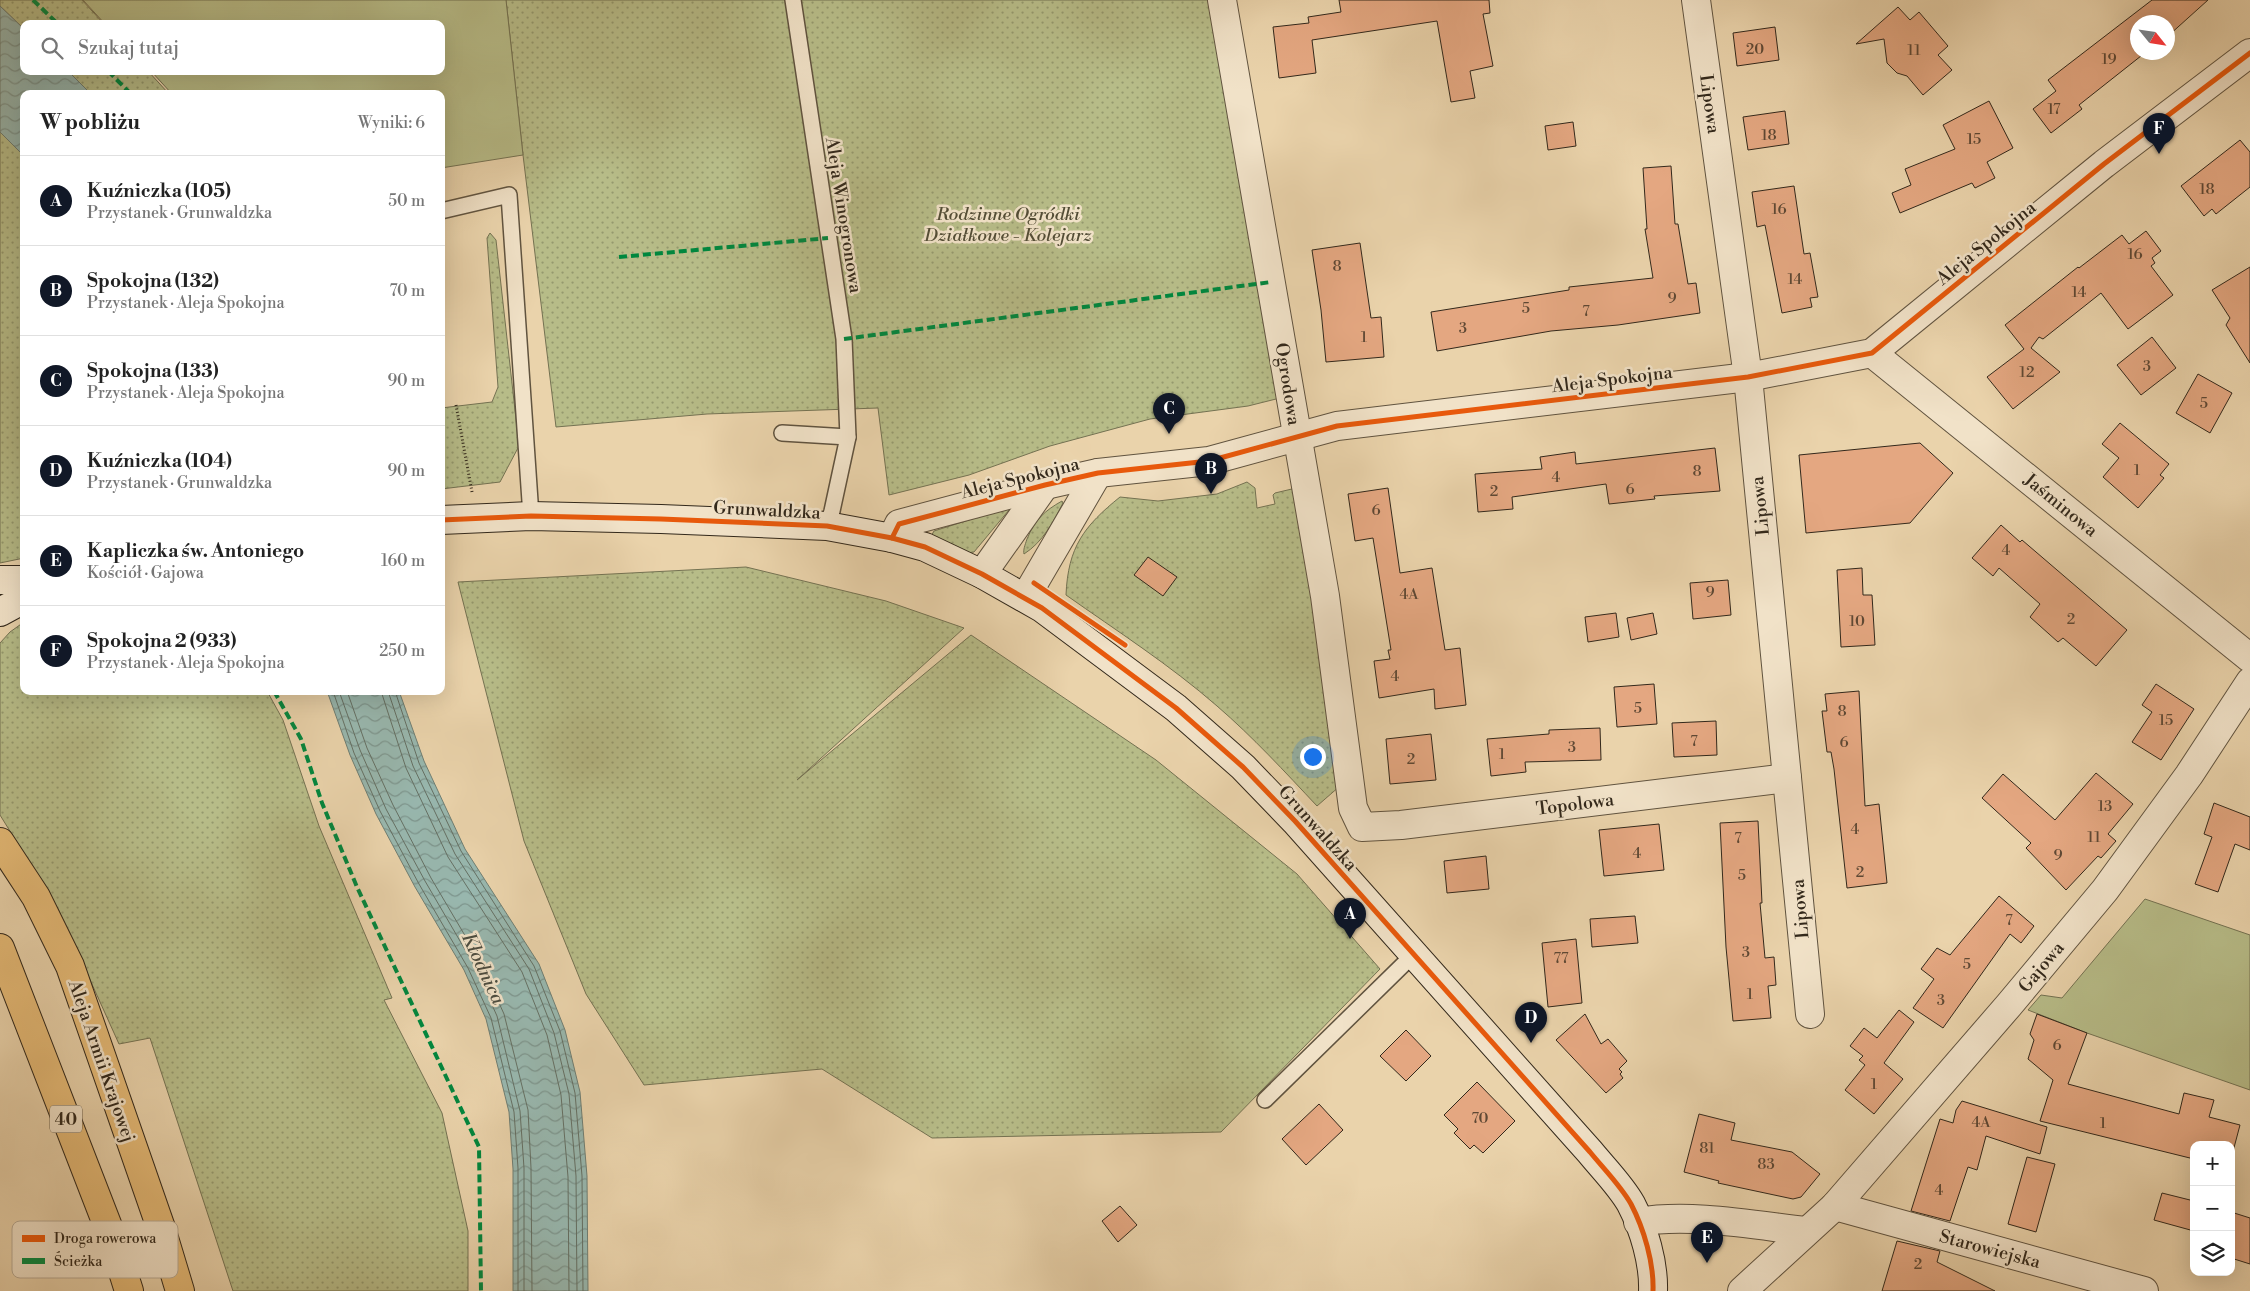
<!DOCTYPE html>
<html lang="pl">
<meta charset="utf-8">
<style>
body{margin:0;font-family:"Libre Bodoni",serif;background:#f2f2f2;color:#222}
.controls{position:absolute;right:15px;bottom:15px;display:grid;overflow:hidden;border-radius:10px;box-shadow:0 5px 20px #0002}
.controls button{width:45px;height:45px;display:grid;place-items:center;padding:0;border:0;border-bottom:1px solid #e0e0e0;background:#fff;color:#222;font:25px sans-serif}
.compass{position:absolute;left:2130px;top:15px;width:45px;height:45px;border-radius:50%;background:#fff;box-shadow:0 5px 20px #0002;rotate:120deg}
.you{position:absolute;left:1312px;top:756px;width:18px;height:18px;margin:-12px;border:4px solid #fff;border-radius:50%;background:#1a73e8;box-shadow:0 0 0 8px #1a73e833}
.badge{display:grid;place-items:center;width:32px;height:32px;border-radius:50%;background:#111827;color:#fff;font-size:16px;font-weight:700}
.pin{position:absolute;translate:-50% -41px;filter:drop-shadow(0 1px 2px #0008)}
.pin::after{content:'';position:absolute;top:26px;width:18px;height:15px;background:inherit;clip-path:polygon(0 0,100% 0,50% 100%)}
.list{margin:0;padding:0;list-style:none}
h2{display:flex;justify-content:space-between;align-items:center;height:65px;margin:0;padding:0 20px;font-size:21px}
h2 small{font-size:16px;font-weight:400;color:#767676}
.list li{display:grid;grid-template-columns:32px 1fr auto;gap:15px;align-items:center;box-sizing:border-box;height:90px;padding:0 20px;border-top:1px solid #e0e0e0}
.list b{display:block;font-size:19px;white-space:nowrap}
.list p{margin:0;font-size:16px;white-space:nowrap;color:#767676}
.list em{font-size:16px;font-style:normal;color:#767676}
.icon{flex:none;width:28px;height:28px;fill:none;stroke:currentColor;stroke-width:2;stroke-linecap:round;stroke-linejoin:round}
.map{position:relative;flex:none;width:2250px;height:1291px;overflow:hidden}
.search{position:absolute;background:#fff;box-shadow:0 5px 20px #0002;left:20px;top:20px;width:425px;height:55px;display:flex;align-items:center;gap:12px;box-sizing:border-box;padding:0 18px;border-radius:10px;color:#767676;font-size:19px}
.panel{position:absolute;background:#fff;box-shadow:0 5px 20px #0002;left:20px;top:90px;width:425px;height:605px;border-radius:10px}
.map>svg:first-child{display:block}
.grass{fill:url(#grass-dots);stroke:#747252}
.park{fill:#b7bc88;stroke:#747252}
.water{fill:url(#water-waves);stroke:#6f7e73}
.lines{fill:none;stroke-linecap:round;stroke-linejoin:round}
.shore{stroke:#657064;stroke-width:1}
.building{fill:#e4a781;stroke:#32281b}
.lane-casing{stroke:#60533f;stroke-width:18}
.street-casing{stroke:#60533f;stroke-width:30}
.secondary-casing{stroke:#32281b;stroke-width:30}
.primary-casing{stroke:#32281b;stroke-width:30}
.path{stroke:#32281b;stroke-width:3;stroke-dasharray:1 2.5;stroke-linecap:butt}
.lane{stroke:#f1e2c8;stroke-width:15}
.street{stroke:#f1e2c8;stroke-width:28}
.secondary{stroke:#f1e2c8;stroke-width:28}
.primary{stroke:#e5ba76;stroke-width:28}
.quiet{stroke:#00873e;stroke-width:4;stroke-dasharray:8 4;stroke-linecap:butt}
.cycleway-casing{stroke:#f1e2c8;stroke-width:8}
.cycleway{stroke:#e8590c;stroke-width:5}
.labels{text-anchor:middle;stroke-width:5;stroke-linejoin:round;paint-order:stroke}
.number-label{font-size:15px;fill:#5e4834}
.shield{fill:#f1e2c8;stroke:#6b604f;stroke-width:1}
.shield-label{font-size:16px;font-weight:bold;fill:#32281b}
.street-label{font-size:18px;fill:#32281b;stroke:#f1e2c8}
.park-label{font-size:18px;font-style:italic;fill:#534d36;stroke:#f1e2c8}
.water-label{font-size:19px;font-style:italic;fill:#4c4c40;stroke:#f1e2c8}
.key{fill:#f1e2c8;stroke:#b8aa94;stroke-width:1}
.key-label{font-size:14px;fill:#32281b}
</style>
<div class="map">
<svg width="2250" height="1291" viewBox="0 0 2250 1291">
<defs>
<pattern id="grass-dots" width="8" height="8" patternUnits="userSpaceOnUse" patternTransform="scale(1.25)"><rect width="8" height="8" fill="#b7bc88"/><path d="M2 2h.1M6 6h.1" fill="none" stroke="#95996e" stroke-width="1.8" stroke-linecap="round"/></pattern>
<pattern id="water-waves" width="16" height="10" patternUnits="userSpaceOnUse" patternTransform="scale(1.25)"><rect width="16" height="10" fill="#98b7ae"/><path d="M0 5q4-4 8 0t8 0" fill="none" stroke="#7d958d"/></pattern>
</defs>
<rect width="100%" height="100%" fill="#ead3ab"/>
<filter id="stains"><feTurbulence type="fractalNoise" baseFrequency=".004" numOctaves="4"/><feColorMatrix values="0 0 0 0 .2 0 0 0 0 .09 0 0 0 0 .02 0 0 0 .5 -.17"/></filter>
<radialGradient id="worn" r=".72"><stop offset=".6" stop-color="#630" stop-opacity="0"/><stop offset="1" stop-color="#630" stop-opacity=".3"/></radialGradient>
<g class="grass">
<path d="M0,0H82L104,24H24V29L0,6Z"/>
<path d="M506,0H1228L1280,398L1248,406L1150,419L1050,446L969,475L889,495L878,408L707,414L556,427L523,155Z"/>
<path d="M68,71H148L169,94H91Z"/>
<path d="M0,132L24,156V558L0,563Z"/>
<path d="M490,233L496,240L519,446L500,482L441,489V408L492,402L498,387L487,238Z"/>
<path d="M1247,482L1255,488L1257,508L1275,504L1273,495L1275,493L1296,488L1340,786L1317,806C1285,772 1253,737 1217,706C1170,665 1117,631 1066,595C1068,547 1084,526 1120,497L1158,501L1217,494Z"/>
<path d="M1062,501L1063,503C1053,522 1043,542 1024,554C1023,550 1025,545 1027,539C1035,520 1044,511 1062,501Z"/>
<path d="M1007,508L1009,510L974,552L967,553L931,536L934,531Z"/>
<path d="M746,567L886,601L964,628L797,780L971,635L1156,760L1297,874L1380,969L1221,1132L932,1138L822,1069L644,1085L586,994L524,841L458,582Z"/>
<path d="M24,622V691H267L283,720L319,826L392,998L384,1000L442,1113L468,1231V1291H233L150,1038L119,1044L58,909L0,815V643L10,632Z"/>
</g>
<g class="park">
<path d="M83,0H506L523,155L441,168V94H172L151,71H441V24H105Z"/>
<path d="M2145,899L2250,935V1090L2087,1033L2028,1010L2041,995L2062,998Z"/>
</g>
<g class="water">
<path d="M0,6L24,29V71H68L91,94H24V156L0,132Z"/>
<path d="M327,691H399L424,761L465,849L539,964L565,1030L580,1092L587,1176L588,1291H513V1169L509,1112L486,1019L464,970L415,887L376,814L350,755Z"/>
</g>
<g class="lines">
<g class="shore">
<path d="M333,691L354,753L380,811L419,884L468,968L491,1018L514,1112L518,1168V1291"/>
<path d="M339,691L360,750L386,809L425,881L474,965L497,1016L520,1111L524,1168V1291"/>
<path d="M347,691L367,748L393,805L431,878L480,961L504,1014L528,1110L531,1168L532,1291"/>
<path d="M381,691L406,768L448,857L522,972L547,1035L561,1095L568,1177L569,1291"/>
<path d="M388,691L413,766L455,854L529,969L554,1033L569,1094L576,1176L577,1291"/>
<path d="M395,691L419,763L461,851L534,966L560,1031L575,1093L582,1176L583,1291"/>
</g>
</g>
<g class="building">
<path d="M1339,0H1489L1490,13L1483,14L1493,66L1470,71L1475,98L1451,102L1437,21L1312,40L1316,73L1279,78L1273,27L1309,23L1308,17L1341,12Z"/>
<path d="M2152,0H2208L2168,36V22H2138V52H2146L2079,105L2082,109L2051,133L2033,109L2056,91L2048,80Z"/>
<path d="M1898,7L1910,20L1919,12L1948,46L1938,55L1952,70L1923,95L1907,76L1897,73L1887,63L1884,39L1856,44Z"/>
<path d="M1775,27L1779,60L1737,66L1733,33Z"/>
<path d="M1989,101L2013,148L1987,162L1995,178L1975,188L1972,183L1900,213L1892,193L1911,185L1905,169L1955,149L1943,125Z"/>
<path d="M1785,111L1789,144L1748,150L1743,117Z"/>
<path d="M1573,122L1576,146L1548,150L1545,126Z"/>
<path d="M2240,140L2250,152V187L2216,214L2212,209L2204,216L2181,186Z"/>
<path d="M1671,166L1675,224H1678L1688,284L1696,283L1700,313L1618,325L1551,331L1437,351L1431,312L1569,290V287L1653,278L1645,229H1647L1643,168Z"/>
<path d="M1794,186L1804,254L1810,253L1818,297L1810,298L1812,307L1782,313L1765,225L1757,227L1752,192Z"/>
<path d="M2146,231L2161,251L2152,258L2155,263L2151,266L2173,295L2128,329L2101,293L2043,339L2039,337L2031,348L2060,372L2013,409L1987,377L2024,349L2005,325L2078,267L2079,268L2122,235L2129,244Z"/>
<path d="M1360,243L1371,318L1381,317L1384,357L1326,362L1321,310L1312,250Z"/>
<path d="M2250,267V363L2226,325L2230,318L2212,290Z"/>
<path d="M2152,337L2176,368L2141,395L2117,365Z"/>
<path d="M2198,374L2232,393L2210,433L2176,413Z"/>
<path d="M2120,423L2169,464L2160,475L2164,478L2138,508L2103,477L2119,458L2102,444Z"/>
<path d="M1920,443L1953,473L1910,523L1806,533L1799,455Z"/>
<path d="M1715,448L1720,491L1654,496L1655,499L1609,504L1606,484L1512,497L1513,509L1478,512L1475,474L1542,469L1540,457L1575,452L1576,464Z"/>
<path d="M1388,488L1400,573L1432,568L1445,650L1460,648L1466,705L1435,709L1434,689L1379,698L1374,661L1390,659L1388,650H1391L1373,538L1355,541L1348,494Z"/>
<path d="M2001,525L2020,542L2022,540L2127,630L2096,666L2063,638L2058,642L2030,617L2040,604L1999,568L1993,576L1972,558Z"/>
<path d="M1148,557L1177,577L1163,596L1134,575Z"/>
<path d="M1862,568L1863,595H1872L1875,645L1841,647L1837,570Z"/>
<path d="M1728,580L1731,615L1693,619L1690,583Z"/>
<path d="M1616,613L1619,637L1588,642L1585,617Z"/>
<path d="M1653,613L1657,634L1631,640L1627,618Z"/>
<path d="M1654,684L1657,724L1617,727L1614,687Z"/>
<path d="M2156,684L2194,709L2161,760L2132,742L2152,712L2142,705Z"/>
<path d="M1859,691L1865,806L1879,804L1887,883L1847,888L1834,769L1831,752H1827L1822,711H1827L1825,694Z"/>
<path d="M1716,721L1717,755L1674,757L1672,723Z"/>
<path d="M1600,728L1601,760L1525,762L1526,772L1491,776L1487,739L1549,734V730Z"/>
<path d="M1431,734L1436,780L1390,784L1386,739Z"/>
<path d="M2096,773L2133,804L2108,834L2116,841L2101,858L2098,856L2066,890L2026,848L2031,843L1982,798L2003,774L2055,820Z"/>
<path d="M2214,803L2250,817V850L2235,844L2218,892L2195,884L2212,837L2204,834Z"/>
<path d="M1758,821L1762,903H1760L1765,958L1774,957L1776,985L1768,986L1771,1018L1733,1021L1726,947L1720,823Z"/>
<path d="M1659,824L1664,870L1604,876L1599,830Z"/>
<path d="M1486,856L1489,889L1447,893L1444,861Z"/>
<path d="M1999,896L2034,926L2021,943L2010,934L1943,1028L1913,1008L1934,979L1921,969L1937,948L1950,955Z"/>
<path d="M1635,916L1638,943L1592,947L1590,919Z"/>
<path d="M1576,939L1582,1003L1548,1007L1542,943Z"/>
<path d="M1899,1010L1914,1022L1884,1063L1903,1079L1874,1114L1845,1090L1865,1065L1859,1060L1863,1056L1850,1046L1864,1028L1877,1038Z"/>
<path d="M1585,1014L1601,1044L1608,1039L1627,1061L1619,1069L1622,1072L1620,1074L1623,1078L1606,1093L1556,1040Z"/>
<path d="M2037,1014L2087,1033L2068,1084L2179,1114L2184,1093L2214,1100L2209,1117L2240,1125L2231,1159V1145H2194V1159L2040,1121L2053,1080L2028,1059L2034,1040L2030,1034Z"/>
<path d="M1406,1030L1431,1056L1406,1081L1380,1056Z"/>
<path d="M1477,1082L1515,1121L1483,1153L1474,1145L1470,1149L1454,1133L1458,1129L1444,1115Z"/>
<path d="M1962,1101L2047,1127L2040,1154L1986,1136L1977,1170L1968,1167L1950,1221L1911,1211L1940,1119L1953,1123L1956,1110Z"/>
<path d="M1319,1104L1343,1130L1306,1165L1282,1139Z"/>
<path d="M1699,1114L1735,1123L1731,1140L1792,1152L1820,1174L1801,1197L1793,1199L1718,1183L1719,1181L1684,1172Z"/>
<path d="M2027,1157L2055,1164L2036,1232L2008,1224Z"/>
<path d="M2162,1193L2194,1201V1231L2154,1220Z"/>
<path d="M1120,1206L1137,1225L1118,1242L1102,1221Z"/>
<path d="M2231,1212L2250,1218V1264L2231,1258Z"/>
<path d="M1897,1241L1940,1251L1937,1262L1995,1291H1882Z"/>
</g>
<g class="lines">
<g class="lane-casing">
<g id="lane">
<path d="M793,0L844,339L848,437"/>
<path d="M441,211L509,195L531,516"/>
<path d="M782,433L848,437L832,511L827,526"/>
<path d="M1265,1100L1413,955"/>
</g>
</g>
<g class="street-casing">
<g id="street">
<path d="M1222,0L1325,596L1353,808L1362,827L1401,825L1787,778"/>
<path d="M1696,0L1748,377L1810,1014"/>
<path d="M1872,353L2250,658"/>
<path d="M892,538L899,524L1045,485L1098,473L1209,461L1337,426L1748,377L1872,353L2104,164L2250,53"/>
<path d="M982,574L1045,485"/>
<path d="M1025,598L1098,473"/>
<path d="M1835,1206L2144,1291"/>
<path d="M1638,1222C1689,1213 1754,1225 1806,1231"/>
<path d="M1742,1291L1835,1206L2009,1005L2105,890L2189,775L2250,682"/>
</g>
</g>
<g class="secondary-casing">
<g id="secondary">
<path d="M441,520L531,516L661,519L827,526L892,538L925,547L982,574L1042,608L1176,708L1243,767L1295,821L1590,1152C1603,1168 1621,1186 1631,1204C1644,1229 1654,1263 1653,1291"/>
<path d="M0,580H24"/>
<path d="M0,612L24,599"/>
</g>
</g>
<g class="primary-casing">
<g id="primary">
<path d="M0,842L36,897L70,966L161,1228L180,1291"/>
<path d="M0,948L112,1237L129,1291"/>
</g>
</g>
<path class="path" d="M456,405L472,492"/>
<use href="#lane" class="lane"/>
<use href="#street" class="street"/>
<use href="#secondary" class="secondary"/>
<use href="#primary" class="primary"/>
<g class="quiet">
<path d="M33,0L58,24"/>
<path d="M108,71L131,94"/>
<path d="M619,257L828,238"/>
<path d="M844,339L1271,282"/>
<path d="M274,691L301,739L322,803L357,887L479,1147L481,1291"/>
</g>
<g class="cycleway-casing">
<g id="cycleway">
<path d="M441,520L531,516L661,519L827,526L892,538L925,547L982,574L1042,608L1176,708L1243,767L1295,821L1590,1152C1603,1168 1621,1186 1631,1204C1644,1229 1654,1263 1653,1291"/>
<path d="M892,538L899,524L1045,485L1098,473L1209,461L1337,426L1748,377L1872,353L2104,164L2250,53"/>
<path d="M1034,583L1125,645"/>
</g>
</g>
<use href="#cycleway" class="cycleway"/>
</g>
<g class="labels">
<g class="number-label">
<text x="1755" y="54">20</text>
<text x="1914" y="55">11</text>
<text x="2109" y="64">19</text>
<text x="2054" y="114">17</text>
<text x="1769" y="140">18</text>
<text x="1974" y="144">15</text>
<text x="2207" y="194">18</text>
<text x="1779" y="214">16</text>
<text x="2135" y="259">16</text>
<text x="1337" y="271">8</text>
<text x="1795" y="284">14</text>
<text x="2079" y="297">14</text>
<text x="1672" y="303">9</text>
<text x="1526" y="313">5</text>
<text x="1586" y="316">7</text>
<text x="1463" y="333">3</text>
<text x="1364" y="342">1</text>
<text x="2147" y="371">3</text>
<text x="2027" y="377">12</text>
<text x="2204" y="408">5</text>
<text x="2137" y="475">1</text>
<text x="1697" y="476">8</text>
<text x="1556" y="482">4</text>
<text x="1630" y="494">6</text>
<text x="1494" y="496">2</text>
<text x="1376" y="515">6</text>
<text x="2006" y="555">4</text>
<text x="1710" y="597">9</text>
<text x="1409" y="599">4A</text>
<text x="2071" y="624">2</text>
<text x="1857" y="626">10</text>
<text x="1395" y="681">4</text>
<text x="1638" y="713">5</text>
<text x="1842" y="716">8</text>
<text x="2166" y="725">15</text>
<text x="1694" y="746">7</text>
<text x="1844" y="747">6</text>
<text x="1572" y="752">3</text>
<text x="1502" y="759">1</text>
<text x="1411" y="764">2</text>
<text x="2105" y="811">13</text>
<text x="1855" y="834">4</text>
<text x="2094" y="842">11</text>
<text x="1738" y="843">7</text>
<text x="1637" y="858">4</text>
<text x="2058" y="860">9</text>
<text x="1860" y="877">2</text>
<text x="1742" y="880">5</text>
<text x="2009" y="925">7</text>
<text x="1746" y="957">3</text>
<text x="1561" y="963">77</text>
<text x="1967" y="969">5</text>
<text x="1750" y="999">1</text>
<text x="1941" y="1005">3</text>
<text x="2057" y="1050">6</text>
<text x="1874" y="1089">1</text>
<text x="1480" y="1123">70</text>
<text x="1981" y="1127">4A</text>
<text x="2103" y="1128">1</text>
<text x="1707" y="1153">81</text>
<text x="1766" y="1169">83</text>
<text x="1939" y="1195">4</text>
<text x="1918" y="1269">2</text>
</g>
<rect class="shield" x="50" y="1105.5" width="32" height="27" rx="4"/>
<g class="shield-label">
<text x="66" y="1125">40</text>
</g>
<g class="street-label">
<text transform="translate(1710 104) rotate(82)" y="6">Lipowa</text>
<text transform="translate(844 215) rotate(81)" y="6">Aleja Winogronowa</text>
<text transform="translate(1986 243) rotate(-39)" y="6">Aleja Spokojna</text>
<text transform="translate(1612 379) rotate(-7)" y="6">Aleja Spokojna</text>
<text transform="translate(1288 384) rotate(81)" y="6">Ogrodowa</text>
<text transform="translate(1020 478) rotate(-14)" y="6">Aleja Spokojna</text>
<text transform="translate(2061 505) rotate(39)" y="6">Jaśminowa</text>
<text transform="translate(1760 506) rotate(-96)" y="6">Lipowa</text>
<text transform="translate(767 510) rotate(3)" y="6">Grunwaldzka</text>
<text transform="translate(1575 804) rotate(-7)" y="6">Topolowa</text>
<text transform="translate(1318 828) rotate(48)" y="6">Grunwaldzka</text>
<text transform="translate(1800 909) rotate(-95)" y="6">Lipowa</text>
<text transform="translate(2041 967) rotate(-50)" y="6">Gajowa</text>
<text transform="translate(102 1061) rotate(71)" y="6">Aleja Armii Krajowej</text>
<text transform="translate(1990 1249) rotate(15)" y="6">Starowiejska</text>
</g>
<g class="park-label">
<text x="1008" y="220">Rodzinne Ogródki<tspan x="1008" dy="21">Działkowe - Kolejarz</tspan></text>
</g>
<g class="water-label">
<text transform="translate(484 968) rotate(65)" y="7">Kłodnica</text>
</g>
</g>
<rect x="12" y="1221" width="166" height="57" rx="8" class="key"/>
<rect x="22" y="1235" width="23" height="7" fill="#e8590c"/>
<rect x="22" y="1258" width="23" height="6" fill="#00873e"/>
<g class="key-label">
<text x="54" y="1243">Droga rowerowa</text>
<text x="54" y="1266">Ścieżka</text>
</g>
<rect width="100%" height="100%" filter="url(#stains)"/>
<rect width="100%" height="100%" fill="url(#worn)"/>
</svg>
<div class="controls">
<button>+</button>
<button>−</button>
<button><svg class="icon" aria-label="layers" viewBox="0 0 24 24"><path d="M12 4l9 5-9 5-9-5zM3 14l9 5 9-5"/></svg></button>
</div>
<svg class="compass" viewBox="-18 -18 36 36"><path d="M0-13l5 13h-10z" fill="#e53935"/><path d="M0 13l5-13h-10z" fill="#767676"/></svg>
<div class="you"></div>
<div class="pin badge" style="left:1350px;top:939px">A</div>
<div class="pin badge" style="left:1211px;top:494px">B</div>
<div class="pin badge" style="left:1169px;top:434px">C</div>
<div class="pin badge" style="left:1531px;top:1043px">D</div>
<div class="pin badge" style="left:1707px;top:1263px">E</div>
<div class="pin badge" style="left:2159px;top:154px">F</div>
<div class="search"><svg class="icon" aria-label="search" viewBox="0 0 24 24"><circle cx="10" cy="10" r="6"/><path d="M15 15l6 6"/></svg>Szukaj tutaj</div>
<section class="panel">
<h2>W pobliżu<small>Wyniki: 6</small></h2>
<ul class="list">
<li><span class="badge">A</span><div><b>Kuźniczka (105)</b><p>Przystanek · Grunwaldzka</p></div><em>50 m</em></li>
<li><span class="badge">B</span><div><b>Spokojna (132)</b><p>Przystanek · Aleja Spokojna</p></div><em>70 m</em></li>
<li><span class="badge">C</span><div><b>Spokojna (133)</b><p>Przystanek · Aleja Spokojna</p></div><em>90 m</em></li>
<li><span class="badge">D</span><div><b>Kuźniczka (104)</b><p>Przystanek · Grunwaldzka</p></div><em>90 m</em></li>
<li><span class="badge">E</span><div><b>Kapliczka św. Antoniego</b><p>Kościół · Gajowa</p></div><em>160 m</em></li>
<li><span class="badge">F</span><div><b>Spokojna 2 (933)</b><p>Przystanek · Aleja Spokojna</p></div><em>250 m</em></li>
</ul>
</section>
</div>
